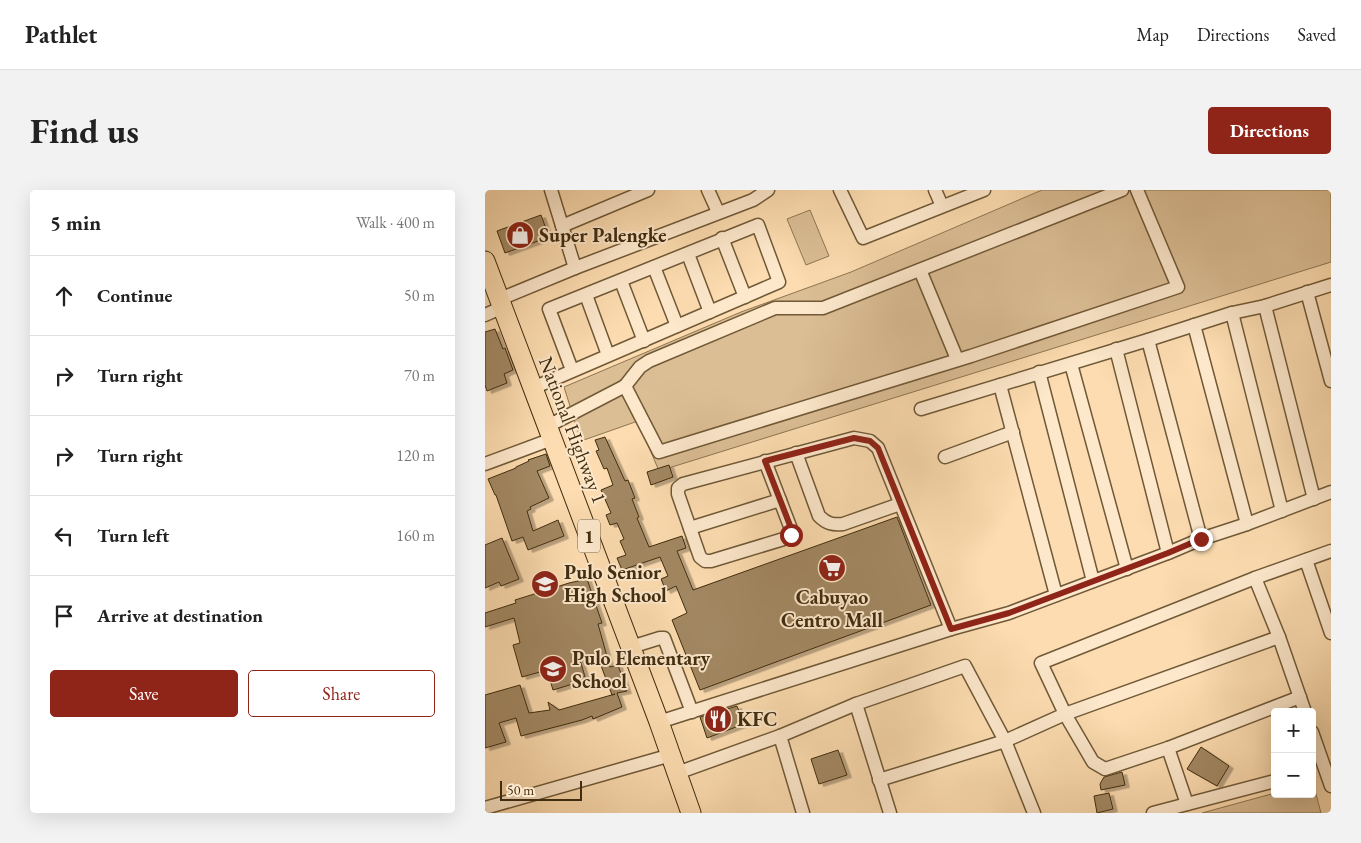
<!DOCTYPE html>
<meta charset="utf-8">
<style>
body{margin:0;font-family:"EB Garamond",serif;background:#f2f2f2;color:#222}
.controls{position:absolute;right:15px;bottom:15px;display:grid;overflow:hidden;border-radius:5px;box-shadow:0 5px 20px #0002}
.controls button{width:45px;height:45px;display:grid;place-items:center;padding:0;border:0;border-bottom:1px solid #e0e0e0;background:#fff;color:#222;font:25px sans-serif}
.scale{position:absolute;left:15px;bottom:12px;width:82px;box-sizing:border-box;padding-left:5px;border:2px solid #412d0f;border-top:0;font-size:14px;line-height:18px;white-space:nowrap;color:#412d0f;-webkit-text-stroke:4px #fde8cc;paint-order:stroke}
.stop{position:absolute;width:15px;height:15px;margin:-11px;border:4px solid #8f2418;border-radius:50%;background:#fff}
.stop.end{background:#8f2418;border-color:#fff;box-shadow:0 1px 5px #0008}
.list{margin:0;padding:0;list-style:none}
h2{display:flex;justify-content:space-between;align-items:center;height:65px;margin:0;padding:0 20px;font-size:21px}
h2 small{font-size:16px;font-weight:400;color:#767676}
.list li{display:grid;grid-template-columns:32px 1fr auto;gap:15px;align-items:center;box-sizing:border-box;height:80px;padding:0 20px;border-top:1px solid #e0e0e0}
.list b{display:block;font-size:19px;white-space:nowrap}
.list em{font-size:16px;font-style:normal;color:#767676}
.actions{display:flex;gap:10px;padding:15px 20px}
.actions a{flex:1;padding:11px 0;border:1px solid #8f2418;border-radius:5px;text-align:center;font-size:18px;color:#8f2418}
.actions .main{background:#8f2418;color:#fff}
.icon{flex:none;width:28px;height:28px;fill:none;stroke:currentColor;stroke-width:2;stroke-linecap:round;stroke-linejoin:round}
.map{position:relative;flex:none;width:846px;height:623px;overflow:hidden;border-radius:5px}
header{display:flex;align-items:center;gap:30px;box-sizing:border-box;height:70px;padding:0 25px;background:#fff;border-bottom:1px solid #e0e0e0}
header strong{font-size:24px}
nav{display:flex;gap:28px;margin-inline-start:auto;font-size:18px}
.intro{display:flex;align-items:center;justify-content:space-between;box-sizing:border-box;height:120px;padding:0 30px}
h1{margin:0;font-size:35px}
.button{padding:12px 22px;border-radius:5px;background:#8f2418;color:#fff;font-size:18px;font-weight:700}
main{display:flex;gap:30px;padding:0 30px}
aside{flex:1;background:#fff;border-radius:5px;box-shadow:0 5px 20px #0002}
.map>svg:first-child{display:block}
.green{fill:#dcbe95;stroke:#8e7652}
.building{fill:#a28863;stroke:#412d0f;filter:url(#shadow)}
.lines{fill:none;stroke-linecap:round;stroke-linejoin:round}
.minor-casing{stroke:#705937;stroke-width:15}
.highway-casing{stroke:#412d0f;stroke-width:21}
.minor{stroke:#fde8cc;stroke-width:12}
.highway{stroke:#fcdcb0;stroke-width:19}
.route{stroke:#8f2418;stroke-width:6}
.labels{text-anchor:middle;stroke-width:4;stroke-linejoin:round;paint-order:stroke}
.shield{fill:#fde8cc;stroke:#796548;stroke-width:1}
.shield-label{font-size:19px;font-weight:bold;fill:#412d0f}
.poi-label{font-size:20px;font-weight:bold;fill:#412d0f;stroke:#fde8cc;text-anchor:start}
.street-label{font-size:20px;fill:#412d0f;stroke:#fde8cc}
</style>
<header>
<strong>Pathlet</strong>
<nav><a>Map</a><a>Directions</a><a>Saved</a></nav>
</header>
<div class="intro"><h1>Find us</h1><a class="button">Directions</a></div>
<main>
<aside>
<h2>5 min<small>Walk · 400 m</small></h2>
<ul class="list">
<li><svg class="icon" aria-label="ahead" viewBox="0 0 24 24"><path d="M12 20V5M6 11l6-6 6 6"/></svg><div><b>Continue</b></div><em>50 m</em></li>
<li><svg class="icon" aria-label="right" viewBox="0 0 24 24"><path d="M7 20v-9h11M14 6l5 5-5 5"/></svg><div><b>Turn right</b></div><em>70 m</em></li>
<li><svg class="icon" aria-label="right" viewBox="0 0 24 24"><path d="M7 20v-9h11M14 6l5 5-5 5"/></svg><div><b>Turn right</b></div><em>120 m</em></li>
<li><svg class="icon" aria-label="left" viewBox="0 0 24 24"><path d="M17 20v-9H6M10 6l-5 5 5 5"/></svg><div><b>Turn left</b></div><em>160 m</em></li>
<li><svg class="icon" aria-label="arrive" viewBox="0 0 24 24"><path d="M6 21V4h12l-3 4 3 4H6"/></svg><div><b>Arrive at destination</b></div></li>
</ul>
<div class="actions"><a class="main">Save</a><a>Share</a></div>
</aside>
<div class="map">
<svg width="846" height="623" viewBox="0 0 846 623">
<defs>
<filter id="shadow"><feDropShadow dx="4.5" dy="2.5" stdDeviation="0" flood-color="#0004"/></filter>
</defs>
<rect width="100%" height="100%" fill="#fcdcb0"/>
<filter id="stains"><feTurbulence type="fractalNoise" baseFrequency=".004" numOctaves="4"/><feColorMatrix values="0 0 0 0 .2 0 0 0 0 .09 0 0 0 0 .02 0 0 0 .5 -.17"/></filter>
<radialGradient id="worn" r=".72"><stop offset=".6" stop-color="#630" stop-opacity="0"/><stop offset="1" stop-color="#630" stop-opacity=".3"/></radialGradient>
<g class="green">
<path d="M557,0H846V72L174,281L153,231L96,251L79,197L256,122L366,82Z"/>
<path d="M325,20L344,66L321,75L302,29Z"/>
<path d="M828,593L836,623H717L790,603L827,604Z"/>
</g>
<g class="building">
<path d="M56,25L64,47L20,63L12,41Z"/>
<path d="M10,139L18,159L20,158L28,180L19,184L22,193L2,201L0,195V142Z"/>
<path d="M120,247L140,291L143,290L150,308L147,309L154,327L152,328L164,357L197,346L201,358L192,361L208,400L412,327L446,415L215,500L187,430L202,423L191,396L181,401L176,389L183,386L175,367L137,380L132,368L141,365L135,351L139,349L132,333L125,335L121,325L126,323L116,300L128,295L122,278L119,279L111,261L114,260L110,250Z"/>
<path d="M61,264L65,276L52,281L64,308L45,317L46,319L42,321L48,341L73,330L79,346L43,360L38,347L27,351L11,305H10L3,289L31,278V277L44,271L43,270Z"/>
<path d="M184,275L188,287L166,295L162,282Z"/>
<path d="M17,348L34,389L16,396L14,392L0,398V355Z"/>
<path d="M102,389L117,433L113,434L125,477L133,475L142,501L132,503L137,517L108,529L107,526L97,530L36,546L31,528L14,533L21,552L0,558V505L35,495L44,523L65,520L63,512L74,520L130,504L127,505L112,465L95,470L101,490L68,500L62,480L37,487L28,455L35,453L29,428L0,437V423L31,413L30,410L84,393Z"/>
<path d="M252,516L259,534L222,548L215,527Z"/>
<path d="M716,557L744,576L732,596L702,579Z"/>
<path d="M353,560L362,585L334,594L326,569Z"/>
<path d="M637,582L640,595L616,600L615,594L619,587Z"/>
<path d="M624,603L628,619L612,623L609,606Z"/>
</g>
<g class="lines">
<g class="minor-casing">
<g id="minor">
<path d="M66,0L90,78"/>
<path d="M223,0L233,22"/>
<path d="M355,0L378,48L499,0"/>
<path d="M450,0L457,16"/>
<path d="M637,0L338,118H290L164,171L155,177L140,196L174,262L486,166L693,97L652,0"/>
<path d="M77,36L163,0"/>
<path d="M237,48L260,107"/>
<path d="M203,64L225,122"/>
<path d="M169,77L192,136"/>
<path d="M435,80L472,169"/>
<path d="M136,91L159,151"/>
<path d="M822,102L846,191"/>
<path d="M101,105L123,165"/>
<path d="M15,109L90,78L268,10L283,0"/>
<path d="M780,116L829,309"/>
<path d="M747,123L797,321"/>
<path d="M0,125L18,117"/>
<path d="M709,135L762,334"/>
<path d="M663,150L716,349"/>
<path d="M631,159L683,363"/>
<path d="M586,174L642,379"/>
<path d="M554,182L608,391"/>
<path d="M515,195L571,405"/>
<path d="M48,198L294,92L273,35L64,119L87,180"/>
<path d="M436,219L663,150L747,123L780,116L846,95"/>
<path d="M63,236L140,196"/>
<path d="M311,263L334,326C342,334 348,335 358,334L415,314"/>
<path d="M460,267L528,242"/>
<path d="M280,271L306,339V345L302,348L226,371H220L215,367L193,304V298L198,294L369,248L385,251L393,258L466,439"/>
<path d="M0,274L67,249"/>
<path d="M205,338L295,310"/>
<path d="M821,370L846,443"/>
<path d="M770,388L794,447L820,522"/>
<path d="M146,457L175,448H179L207,522"/>
<path d="M815,507L683,558L620,579L608,572L580,524L556,473L770,388L846,361"/>
<path d="M371,514L405,623"/>
<path d="M174,532L466,439L524,423L683,363L716,349L762,334L846,302"/>
<path d="M827,542L846,596"/>
<path d="M295,546L318,623"/>
<path d="M683,558L702,614"/>
<path d="M192,583L295,546L371,514L480,476L520,551L549,623"/>
<path d="M394,590L520,551L580,524L794,447"/>
<path d="M0,618L186,565"/>
<path d="M668,623L790,591"/>
</g>
</g>
<g class="highway-casing">
<path id="highway" d="M0,71L174,532L206,623"/>
</g>
<use href="#minor" class="minor"/>
<use href="#highway" class="highway"/>
</g>
<g class="lines">
<path class="route" d="M306,345V338L280,271L369,248L385,251L393,258L466,439L524,423L683,363L716,349"/>
</g>
<defs>
<g id="shop-disc" transform="scale(1.4375)"><circle r="9.5" fill="#8f2418" stroke="#fde8cc"/><path d="M-5-2.5h2.3a2.7 3.5 0 0 1 5.4 0H5L5.5 6h-11ZM-1.5-2.5h3a1.5 2.3 0 0 0-3 0Z" fill="#fff"/></g>
<g id="supermarket-disc" transform="scale(1.4375)"><circle r="9.5" fill="#8f2418" stroke="#fde8cc"/><path d="M-6-5.5h2.5l.6 2H6L4.5 2H-2.5L-4.4-4H-6ZM-1.5 3.2a1.3 1.3 0 1 0 .1 0ZM3 3.2a1.3 1.3 0 1 0 .1 0Z" fill="#fff"/></g>
<g id="school-disc" transform="scale(1.4375)"><circle r="9.5" fill="#8f2418" stroke="#fde8cc"/><path d="M0-5L7-2L0 1L-7-2ZM-4 1L0 2.5L4 1V4Q0 6-4 4Z" fill="#fff"/></g>
<g id="restaurant-disc" transform="scale(1.4375)"><circle r="9.5" fill="#8f2418" stroke="#fde8cc"/><path d="M-5-6h1v4h1v-4h1v4h1v-4h1v5L-1.5 .5V6h-2V.5L-5-1ZM5-6V6H3V1.5H1.5Q1.5-4 5-6Z" fill="#fff"/></g>
</defs>
<g fill-rule="evenodd">
<use href="#shop-disc" x="35" y="45"/>
<use href="#supermarket-disc" x="347" y="378"/>
<use href="#school-disc" x="60" y="394"/>
<use href="#school-disc" x="68" y="479"/>
<use href="#restaurant-disc" x="233" y="529"/>
</g>
<g class="labels">
<rect class="shield" x="93" y="329.5" width="22" height="33" rx="4"/>
<g class="shield-label">
<text x="104" y="353">1</text>
</g>
<g class="poi-label">
<text x="54" y="52">Super Palengke</text>
<text x="79" y="389">Pulo Senior<tspan x="79" dy="23">High School</tspan></text>
<text x="347" y="414" text-anchor="middle">Cabuyao<tspan x="347" dy="23">Centro Mall</tspan></text>
<text x="87" y="475">Pulo Elementary<tspan x="87" dy="23">School</tspan></text>
<text x="252" y="536">KFC</text>
</g>
<g class="street-label">
<text transform="translate(88 240) rotate(69)" y="7">National Highway 1</text>
</g>
</g>
<rect width="100%" height="100%" filter="url(#stains)"/>
<rect width="100%" height="100%" fill="url(#worn)"/>
</svg>
<div class="controls">
<button>+</button>
<button>−</button>
</div>
<div class="scale">50 m</div>
<div class="stop" style="left:306px;top:345px"></div>
<div class="stop end" style="left:716px;top:349px"></div>
</div>
</main>
